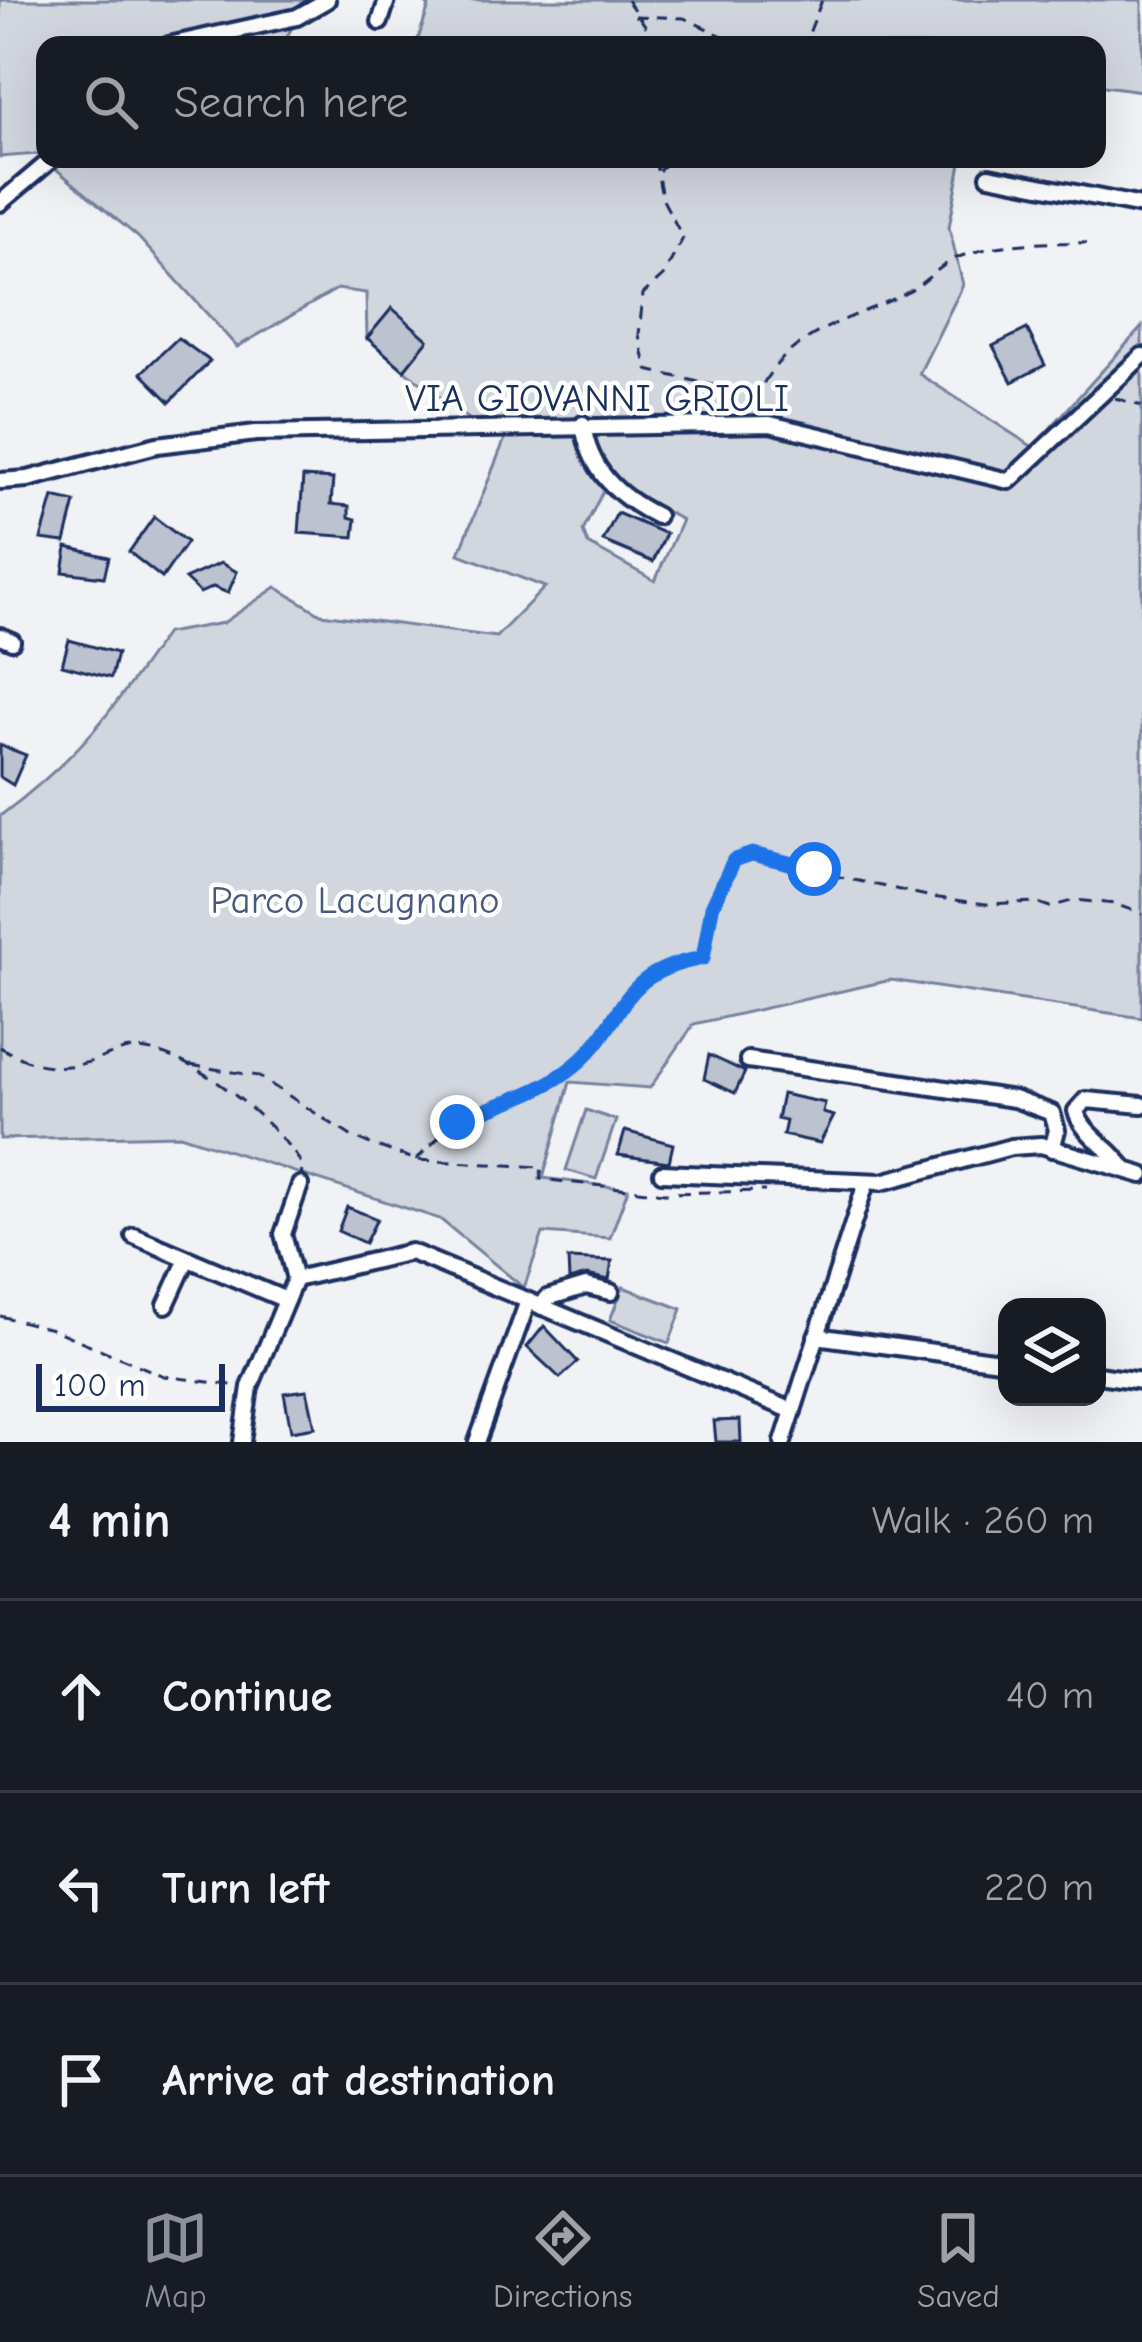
<!DOCTYPE html>
<meta charset="utf-8">
<style>
body{margin:0;font-family:"Comic Neue",sans-serif;background:#20242c;color:#f1f3f6}
.controls{position:absolute;right:36px;bottom:36px;display:grid;overflow:hidden;border-radius:24px;box-shadow:0 12px 48px #0002}
.controls button{width:108px;height:108px;display:grid;place-items:center;padding:0;border:0;border-bottom:3px solid #363941;background:#171b24;color:#f1f3f6;font:60px sans-serif}
.scale{position:absolute;left:36px;bottom:30px;width:189px;box-sizing:border-box;padding-left:12px;border:6px solid #1b2f5e;border-top:0;font-size:33px;line-height:42px;white-space:nowrap;color:#1b2f5e;-webkit-text-stroke:9px #fff;paint-order:stroke}
.stop{position:absolute;width:36px;height:36px;margin:-27px;border:9px solid #1a73e8;border-radius:50%;background:#fff}
.stop.end{background:#1a73e8;border-color:#fff;box-shadow:0 3px 12px #0008}
.list{margin:0;padding:0;list-style:none}
h2{display:flex;justify-content:space-between;align-items:center;height:156px;margin:0;padding:0 48px;font-size:51px}
h2 small{font-size:39px;font-weight:400;color:#9ea1a6}
.list li{display:grid;grid-template-columns:78px 1fr auto;gap:36px;align-items:center;box-sizing:border-box;height:192px;padding:0 48px;border-top:3px solid #363941}
.list b{display:block;font-size:45px;white-space:nowrap}
.list em{font-size:39px;font-style:normal;color:#9ea1a6}
.icon{flex:none;width:66px;height:66px;fill:none;stroke:currentColor;stroke-width:2;stroke-linecap:round;stroke-linejoin:round}
.map{position:relative;flex:none;width:1142px;height:1442px;overflow:hidden}
.search{position:absolute;background:#171b24;box-shadow:0 12px 48px #0002;left:36px;right:36px;top:36px;height:132px;display:flex;align-items:center;gap:30px;box-sizing:border-box;padding:0 42px;border-radius:24px;color:#9ea1a6;font-size:45px}
.sheet{height:732px;background:#171b24}
nav{display:flex;justify-content:space-around;align-items:center;box-sizing:border-box;height:168px;border-top:3px solid #363941;background:#171b24;font-size:33px;color:#9ea1a6}
nav a{display:grid;justify-items:center;gap:6px}
nav .on{color:#8c9099}
.map>svg:first-child{display:block}
.green{fill:#d2d6df;stroke:#76829e;stroke-width:3;fill-rule:evenodd}
.building{fill:#bcc2d0;stroke:#1b2f5e;stroke-width:3}
.lines{fill:none;stroke-linecap:round;stroke-linejoin:round}
.minor-casing{stroke:#1b2f5e;stroke-width:22}
.path{stroke:#1b2f5e;stroke-width:3;stroke-dasharray:12 9;stroke-linecap:butt}
.minor{stroke:#fff;stroke-width:14}
.route{stroke:#1a73e8;stroke-width:15}
.labels{text-anchor:middle;stroke-width:9;stroke-linejoin:round;paint-order:stroke}
.street-label{font-size:39px;fill:#1b2f5e;stroke:#fff}
.park-label{font-size:39px;fill:#49597e;stroke:#fff}
</style>
<div class="map">
<svg width="1142" height="1442" viewBox="0 0 1142 1442">
<rect width="100%" height="100%" fill="#f1f2f5"/>
<filter id="ink" filterUnits="userSpaceOnUse"><feTurbulence type="fractalNoise" baseFrequency=".00833" numOctaves="2"/><feDisplacementMap in="SourceGraphic" scale="24" xChannelSelector="R" yChannelSelector="G"/><feConvolveMatrix kernelMatrix="1 2 1 2 8 2 1 2 1" color-interpolation-filters="sRGB"/></filter>
<g filter="url(#ink)">
<g class="green">
<path d="M0,0H329L297,17L283,45H45V159H942L961,163L949,227L963,285L919,374L1033,447L1142,327V1018L891,980L694,1024L650,1088L570,1082L543,1178L628,1189L610,1238L543,1233L524,1288L440,1219L180,1135L0,1139V816C79,757 111,713 166,633L223,623L276,587L321,614L496,637L545,587L459,554L510,426H478L404,370L428,340L393,309L367,338L366,293L337,289L237,347L138,237L38,154L0,157ZM608,481L682,520L655,581L588,544L583,531Z"/>
<path d="M421,0H1142V91L1097,85V45H416L429,6Z"/>
<path d="M586,1110L616,1120L596,1179L566,1170Z"/>
<path d="M623,1287L682,1309L669,1343L610,1320Z"/>
</g>
<g class="building">
<path d="M392,308L428,340L404,370L367,338Z"/>
<path d="M1027,329L1045,365L1012,382L993,346Z"/>
<path d="M178,338L210,361L170,402L141,373Z"/>
<path d="M303,477L333,479L331,504L349,506V517L356,519L354,537L299,533Z"/>
<path d="M53,497L75,502L65,542L41,539Z"/>
<path d="M617,513L666,534L653,562L603,541Z"/>
<path d="M154,517L187,542L162,578L129,552Z"/>
<path d="M67,547L109,557L104,577L63,572Z"/>
<path d="M221,563L237,572L228,593L213,587L200,593L185,579Z"/>
<path d="M69,640L117,653L111,678L62,665Z"/>
<path d="M0,745L26,755L13,785L0,777Z"/>
<path d="M709,1055L745,1072L735,1093L704,1079Z"/>
<path d="M782,1094L825,1103L823,1113L834,1116L820,1143L783,1135L786,1121L777,1119Z"/>
<path d="M625,1131L673,1144L669,1162L618,1155Z"/>
<path d="M347,1207L377,1219L365,1243L338,1231Z"/>
<path d="M568,1259L612,1261L609,1280L587,1275L569,1280Z"/>
<path d="M544,1326L578,1362L560,1378L527,1347Z"/>
<path d="M307,1390L315,1427L291,1431L284,1393Z"/>
<path d="M740,1420L741,1442H716L714,1421Z"/>
</g>
<g class="lines">
<g class="minor-casing">
<g id="minor">
<path d="M380,22L387,0"/>
<path d="M169,45L297,17L327,0"/>
<path d="M989,176L1142,206"/>
<path d="M0,203L52,159"/>
<path d="M583,424C589,470 617,496 657,516"/>
<path d="M0,481L28,479L157,445L256,433L770,424L1009,481L1142,356"/>
<path d="M0,636L12,641"/>
<path d="M748,1060L1014,1099L1052,1113L1057,1130L1052,1149"/>
<path d="M1124,1168C1110,1147 1082,1134 1076,1111L1086,1100L1142,1105"/>
<path d="M662,1173L882,1182L1011,1147L1041,1145L1142,1175"/>
<path d="M134,1236L286,1300"/>
<path d="M295,1279L411,1252L793,1411"/>
<path d="M166,1305L187,1259"/>
<path d="M542,1307L547,1298L586,1286L611,1292"/>
<path d="M816,1336L1007,1362"/>
<path d="M1097,1375L1142,1381"/>
<path d="M242,1442L250,1387L295,1279L283,1234L300,1185"/>
<path d="M477,1442L528,1301"/>
<path d="M783,1442L866,1183"/>
</g>
</g>
<g class="path">
<path d="M627,0L659,45"/>
<path d="M635,16L684,18L742,45"/>
<path d="M796,45L806,41L822,0"/>
<path d="M655,159L662,198L683,238L663,276L643,294L639,335L647,370L747,393L755,410"/>
<path d="M659,171L669,159"/>
<path d="M1115,398L1142,406"/>
<path d="M754,402C784,331 843,324 906,293C925,284 940,264 959,257C999,242 1045,242 1087,243"/>
<path d="M0,1047C33,1067 59,1072 96,1060C107,1056 121,1049 132,1049C188,1047 275,1121 303,1166L301,1175"/>
<path d="M190,1065L258,1076L354,1138L416,1160L542,1167L540,1179L664,1193L765,1191"/>
<path d="M416,1160C429,1148 442,1132 457,1122C489,1100 532,1096 566,1072C630,1027 608,974 703,959L712,906L733,860L744,856L932,897L986,904L1035,902L1050,907L1075,900L1115,904L1142,914"/>
<path d="M0,1316L52,1329L164,1376L238,1386"/>
</g>
<use href="#minor" class="minor"/>
</g>
</g>
<g class="lines" filter="url(#ink)">
<path class="route" d="M457,1122C494,1105 533,1096 566,1072C630,1027 608,974 703,958L712,907L734,860L752,854L814,869"/>
</g>
<g class="labels">
<g class="street-label">
<text x="597" y="411">VIA GIOVANNI GRIOLI</text>
</g>
<g class="park-label">
<text x="355" y="913">Parco Lacugnano</text>
</g>
</g>
</svg>
<div class="controls">
<button><svg class="icon" aria-label="layers" viewBox="0 0 24 24"><path d="M12 4l9 5-9 5-9-5zM3 14l9 5 9-5"/></svg></button>
</div>
<div class="scale">100 m</div>
<div class="stop" style="left:814px;top:869px"></div>
<div class="stop end" style="left:457px;top:1122px"></div>
<div class="search"><svg class="icon" aria-label="search" viewBox="0 0 24 24"><circle cx="10" cy="10" r="6"/><path d="M15 15l6 6"/></svg>Search here</div>
</div>
<section class="sheet">
<h2>4 min<small>Walk · 260 m</small></h2>
<ul class="list">
<li><svg class="icon" aria-label="ahead" viewBox="0 0 24 24"><path d="M12 20V5M6 11l6-6 6 6"/></svg><div><b>Continue</b></div><em>40 m</em></li>
<li><svg class="icon" aria-label="left" viewBox="0 0 24 24"><path d="M17 20v-9H6M10 6l-5 5 5 5"/></svg><div><b>Turn left</b></div><em>220 m</em></li>
<li><svg class="icon" aria-label="arrive" viewBox="0 0 24 24"><path d="M6 21V4h12l-3 4 3 4H6"/></svg><div><b>Arrive at destination</b></div></li>
</ul>
</section>
<nav>
<a class="on"><svg class="icon" aria-label="map" viewBox="0 0 24 24"><path d="M3 6l6-2 6 2 6-2v14l-6 2-6-2-6 2zM9 4v14M15 6v14"/></svg>Map</a>
<a><svg class="icon" aria-label="directions" viewBox="0 0 24 24"><path d="M12 3l9 9-9 9-9-9zM9 14v-3h6M13 9l2 2-2 2"/></svg>Directions</a>
<a><svg class="icon" aria-label="saved" viewBox="0 0 24 24"><path d="M7 4h10v16l-5-4-5 4z"/></svg>Saved</a>
</nav>
